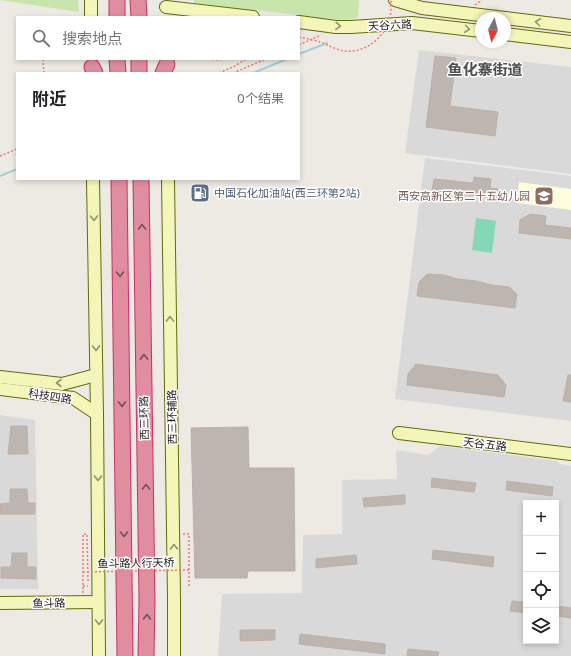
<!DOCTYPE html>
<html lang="zh">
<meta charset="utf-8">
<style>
body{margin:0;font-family:Overpass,"Noto Sans SC",sans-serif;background:#f6f6f6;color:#202124}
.controls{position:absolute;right:12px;bottom:12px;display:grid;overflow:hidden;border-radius:0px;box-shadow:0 2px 6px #0003}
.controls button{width:36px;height:36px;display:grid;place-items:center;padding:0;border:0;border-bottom:1px solid #e0e0e0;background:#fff;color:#202124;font:20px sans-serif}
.compass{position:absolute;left:475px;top:12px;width:36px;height:36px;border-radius:50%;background:#fff;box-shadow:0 2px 6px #0003;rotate:187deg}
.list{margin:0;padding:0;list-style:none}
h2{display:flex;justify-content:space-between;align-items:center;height:52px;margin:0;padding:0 16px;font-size:17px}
h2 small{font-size:13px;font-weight:400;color:#757577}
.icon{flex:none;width:22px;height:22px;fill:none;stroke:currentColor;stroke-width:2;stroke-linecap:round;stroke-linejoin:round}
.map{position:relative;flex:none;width:571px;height:656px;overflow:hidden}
.search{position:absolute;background:#fff;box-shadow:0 2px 6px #0003;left:16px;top:16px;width:284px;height:44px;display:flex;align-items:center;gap:10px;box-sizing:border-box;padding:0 14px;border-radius:0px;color:#757577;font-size:15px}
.panel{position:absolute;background:#fff;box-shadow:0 2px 6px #0003;left:16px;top:72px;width:284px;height:108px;border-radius:0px}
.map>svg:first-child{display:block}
.residential{fill:#dad9d9;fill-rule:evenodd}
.education{fill:#fdfcdc}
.grass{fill:#c8e5ab}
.pitch{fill:#85d8b6}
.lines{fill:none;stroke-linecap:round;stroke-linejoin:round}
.stream{stroke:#a5ced8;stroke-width:2}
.building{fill:#bdb5af;stroke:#beb0a6}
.secondary-casing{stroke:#636b0b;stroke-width:14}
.highway-casing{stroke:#cc2f68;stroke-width:17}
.path{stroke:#f07b70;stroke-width:1.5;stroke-dasharray:2 2;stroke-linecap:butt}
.secondary{stroke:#f3f5b9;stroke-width:12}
.highway{stroke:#e08e9f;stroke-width:15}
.path-bridge{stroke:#f07b70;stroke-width:1.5;stroke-dasharray:2 2;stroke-linecap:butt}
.oneway{stroke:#929372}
.oneway2{stroke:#744f57}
.labels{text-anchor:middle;stroke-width:3;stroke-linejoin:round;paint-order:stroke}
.street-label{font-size:11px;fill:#1c1c1c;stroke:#fff}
.service-label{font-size:11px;fill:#4e5e75;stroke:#fff;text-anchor:start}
.education-label{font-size:11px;fill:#785e54;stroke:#fff;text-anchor:end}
.district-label{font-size:15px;font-weight:bold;fill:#4f4f4f;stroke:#fff}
</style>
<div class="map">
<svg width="571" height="656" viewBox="0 0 571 656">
<rect width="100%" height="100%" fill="#ede9e3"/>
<g class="residential">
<path d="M419,50L571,67V174L405,153Z"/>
<path d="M425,158L571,176V421L395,399Z"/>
<path d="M0,415L35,420L38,589H0Z"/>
<path d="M440,446L557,461L560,464L571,466V656H218L222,594L302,593L303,535L342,534V480L397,479L396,450L428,455ZM526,503H556V641H526Z"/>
</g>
<path class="education" d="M519,182L571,189V210L517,203Z"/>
<g class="grass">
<path d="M0,0H78L79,12Z"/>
<path d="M194,0H359L358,18L347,20L331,19L194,3Z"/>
</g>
<path class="pitch" d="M476,218L496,221L492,253L472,250Z"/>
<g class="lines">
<g class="stream">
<path d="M299,54L327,43"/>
<path d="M253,73L287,59"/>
<path d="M0,176L17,169"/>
</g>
</g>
<g class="building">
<path d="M435,56L456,58L450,106L498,112L495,136L426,127Z"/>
<path d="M474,177L491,179L490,188L498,189L497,198L432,191L434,179L473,183Z"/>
<path d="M530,214L546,216L545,225L571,228V239L519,233L520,220Z"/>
<path d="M427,274L444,275L458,279L477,281L491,285L509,287L517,294L515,308L417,296L419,282Z"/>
<path d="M416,364L498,375L506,385L504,397L407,385L408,374Z"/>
<path d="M568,375H571V402L563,401Z"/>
<path d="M11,426H27L28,454H8Z"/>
<path d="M248,427L249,468H294L295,571H248L247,578H195L191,428Z"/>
<path d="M432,478L476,483L474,492L431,487Z"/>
<path d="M507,481L553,487L552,496L506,490Z"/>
<path d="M10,489H27L28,503H35V514H0V504L10,503Z"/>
<path d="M405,495V504L364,507L363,498Z"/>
<path d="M433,550L494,557L493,567L432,559Z"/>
<path d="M12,553H27V567H36V579L1,578V567H11Z"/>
<path d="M356,555L357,564L316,568V559Z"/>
<path d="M512,601L526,602V613L510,611Z"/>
<path d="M556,606L571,608V618L556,616Z"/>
<path d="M240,630H275V640L240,641Z"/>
<path d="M300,634L385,644V654L299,644Z"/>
<path d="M408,649L439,652L438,656H407Z"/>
</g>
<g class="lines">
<g class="secondary-casing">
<g id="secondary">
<path d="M91,0V17"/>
<path d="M395,0L422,8L505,18"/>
<path d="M166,7L253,17"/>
<path d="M505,18L571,26"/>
<path d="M299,22L336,27H351L412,23L481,31"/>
<path d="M505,34L571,42"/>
<path d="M93,179L97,414L99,656"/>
<path d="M168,179L174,598V656"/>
<path d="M0,377L62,384L96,375"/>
<path d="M0,389L73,398L97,414"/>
<path d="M399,433L571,454"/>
<path d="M0,603L98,602"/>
</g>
</g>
<g class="highway-casing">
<g id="highway">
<path d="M117,0V17"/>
<path d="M138,0L139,17"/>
<path d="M117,59L118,73"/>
<path d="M139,59V73"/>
<path d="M92,67L95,73"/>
<path d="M163,73L167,64"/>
<path d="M119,179L125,656"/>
<path d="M141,179L147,601L146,656"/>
</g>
</g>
<g class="path">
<path d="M475,5L482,0"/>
<path d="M299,38L300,37"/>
<path d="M299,45L321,35"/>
<path d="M208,59L215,60L229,59"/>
<path d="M44,73L43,62L44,59"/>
<path d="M219,73L235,66L246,59"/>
<path d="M233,73L266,59"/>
<path d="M0,156L17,149"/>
<path d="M183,534H189V587"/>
<path d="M83,586H88"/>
<path d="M83,593V534H87L88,582"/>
</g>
<use href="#secondary" class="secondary"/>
<use href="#highway" class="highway"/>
<g class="path-bridge">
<path d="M299,37C306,38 313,40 320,42C328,45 335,49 343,51C364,54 385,38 390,18C391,13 391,6 391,0"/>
<path d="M83,572L189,570"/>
</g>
</g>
<defs><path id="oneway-chevron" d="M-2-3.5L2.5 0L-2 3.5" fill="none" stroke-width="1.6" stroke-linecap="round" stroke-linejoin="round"/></defs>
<g class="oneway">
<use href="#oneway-chevron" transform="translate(538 22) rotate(-173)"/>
<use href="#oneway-chevron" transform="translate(338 26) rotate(3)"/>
<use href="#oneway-chevron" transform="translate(467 29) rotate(7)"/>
<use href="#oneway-chevron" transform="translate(94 218) rotate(89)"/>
<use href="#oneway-chevron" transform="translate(170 319) rotate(-91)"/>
<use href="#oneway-chevron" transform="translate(96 348) rotate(89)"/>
<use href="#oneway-chevron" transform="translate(59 383) rotate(-180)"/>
<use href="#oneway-chevron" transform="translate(98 478) rotate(90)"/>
<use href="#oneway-chevron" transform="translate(174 547) rotate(-91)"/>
<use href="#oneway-chevron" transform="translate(99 622) rotate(90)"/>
</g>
<g class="oneway2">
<use href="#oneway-chevron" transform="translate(142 227) rotate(-91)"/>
<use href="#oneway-chevron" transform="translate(120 274) rotate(89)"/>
<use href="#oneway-chevron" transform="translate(144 357) rotate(-91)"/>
<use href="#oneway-chevron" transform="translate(122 404) rotate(89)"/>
<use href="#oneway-chevron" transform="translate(146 487) rotate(-91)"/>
<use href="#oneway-chevron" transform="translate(124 534) rotate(89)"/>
<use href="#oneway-chevron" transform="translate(147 617) rotate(-89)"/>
</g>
<defs>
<g id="fuel-square" transform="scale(1)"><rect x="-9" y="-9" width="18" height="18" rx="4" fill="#5c6f8a" stroke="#fff"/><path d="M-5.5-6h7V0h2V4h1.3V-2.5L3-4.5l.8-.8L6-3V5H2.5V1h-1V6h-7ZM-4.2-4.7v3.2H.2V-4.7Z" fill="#fff"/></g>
<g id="school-square" transform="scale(1)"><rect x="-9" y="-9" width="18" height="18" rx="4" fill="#8d6e63" stroke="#fff"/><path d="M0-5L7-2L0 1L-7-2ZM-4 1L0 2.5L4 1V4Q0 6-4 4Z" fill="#fff"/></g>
</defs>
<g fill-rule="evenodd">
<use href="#fuel-square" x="200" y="193"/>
<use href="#school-square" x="544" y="196"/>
</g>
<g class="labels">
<g class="street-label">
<text transform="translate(390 25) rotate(-3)" y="4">天谷六路</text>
<text transform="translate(50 396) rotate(9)" y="4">科技四路</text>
<text transform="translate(172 417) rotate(-91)" y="4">西三环辅路</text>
<text transform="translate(144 418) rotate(-91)" y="4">西三环路</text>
<text transform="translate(485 444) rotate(7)" y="4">天谷五路</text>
<text transform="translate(136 563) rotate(-1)" y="4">鱼斗路人行天桥</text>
<text transform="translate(49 603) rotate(-1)" y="4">鱼斗路</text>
</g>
<g class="service-label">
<text x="214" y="197">中国石化加油站(西三环第2站)</text>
</g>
<g class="education-label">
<text x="530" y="200">西安高新区第二十五幼儿园</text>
</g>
<g class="district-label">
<text x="485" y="75">鱼化寨街道</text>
</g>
</g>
</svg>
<div class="controls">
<button>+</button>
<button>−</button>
<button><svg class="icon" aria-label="locate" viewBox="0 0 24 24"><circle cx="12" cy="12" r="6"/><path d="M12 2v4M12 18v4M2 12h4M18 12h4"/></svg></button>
<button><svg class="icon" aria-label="layers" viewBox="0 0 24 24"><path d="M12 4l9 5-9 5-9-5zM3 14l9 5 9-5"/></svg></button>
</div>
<svg class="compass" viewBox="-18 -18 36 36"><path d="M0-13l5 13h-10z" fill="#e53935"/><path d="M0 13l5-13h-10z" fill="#757577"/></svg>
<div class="search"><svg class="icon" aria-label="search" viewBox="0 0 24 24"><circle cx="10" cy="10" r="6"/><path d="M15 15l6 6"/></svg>搜索地点</div>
<section class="panel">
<h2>附近<small>0个结果</small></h2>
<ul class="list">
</ul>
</section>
</div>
